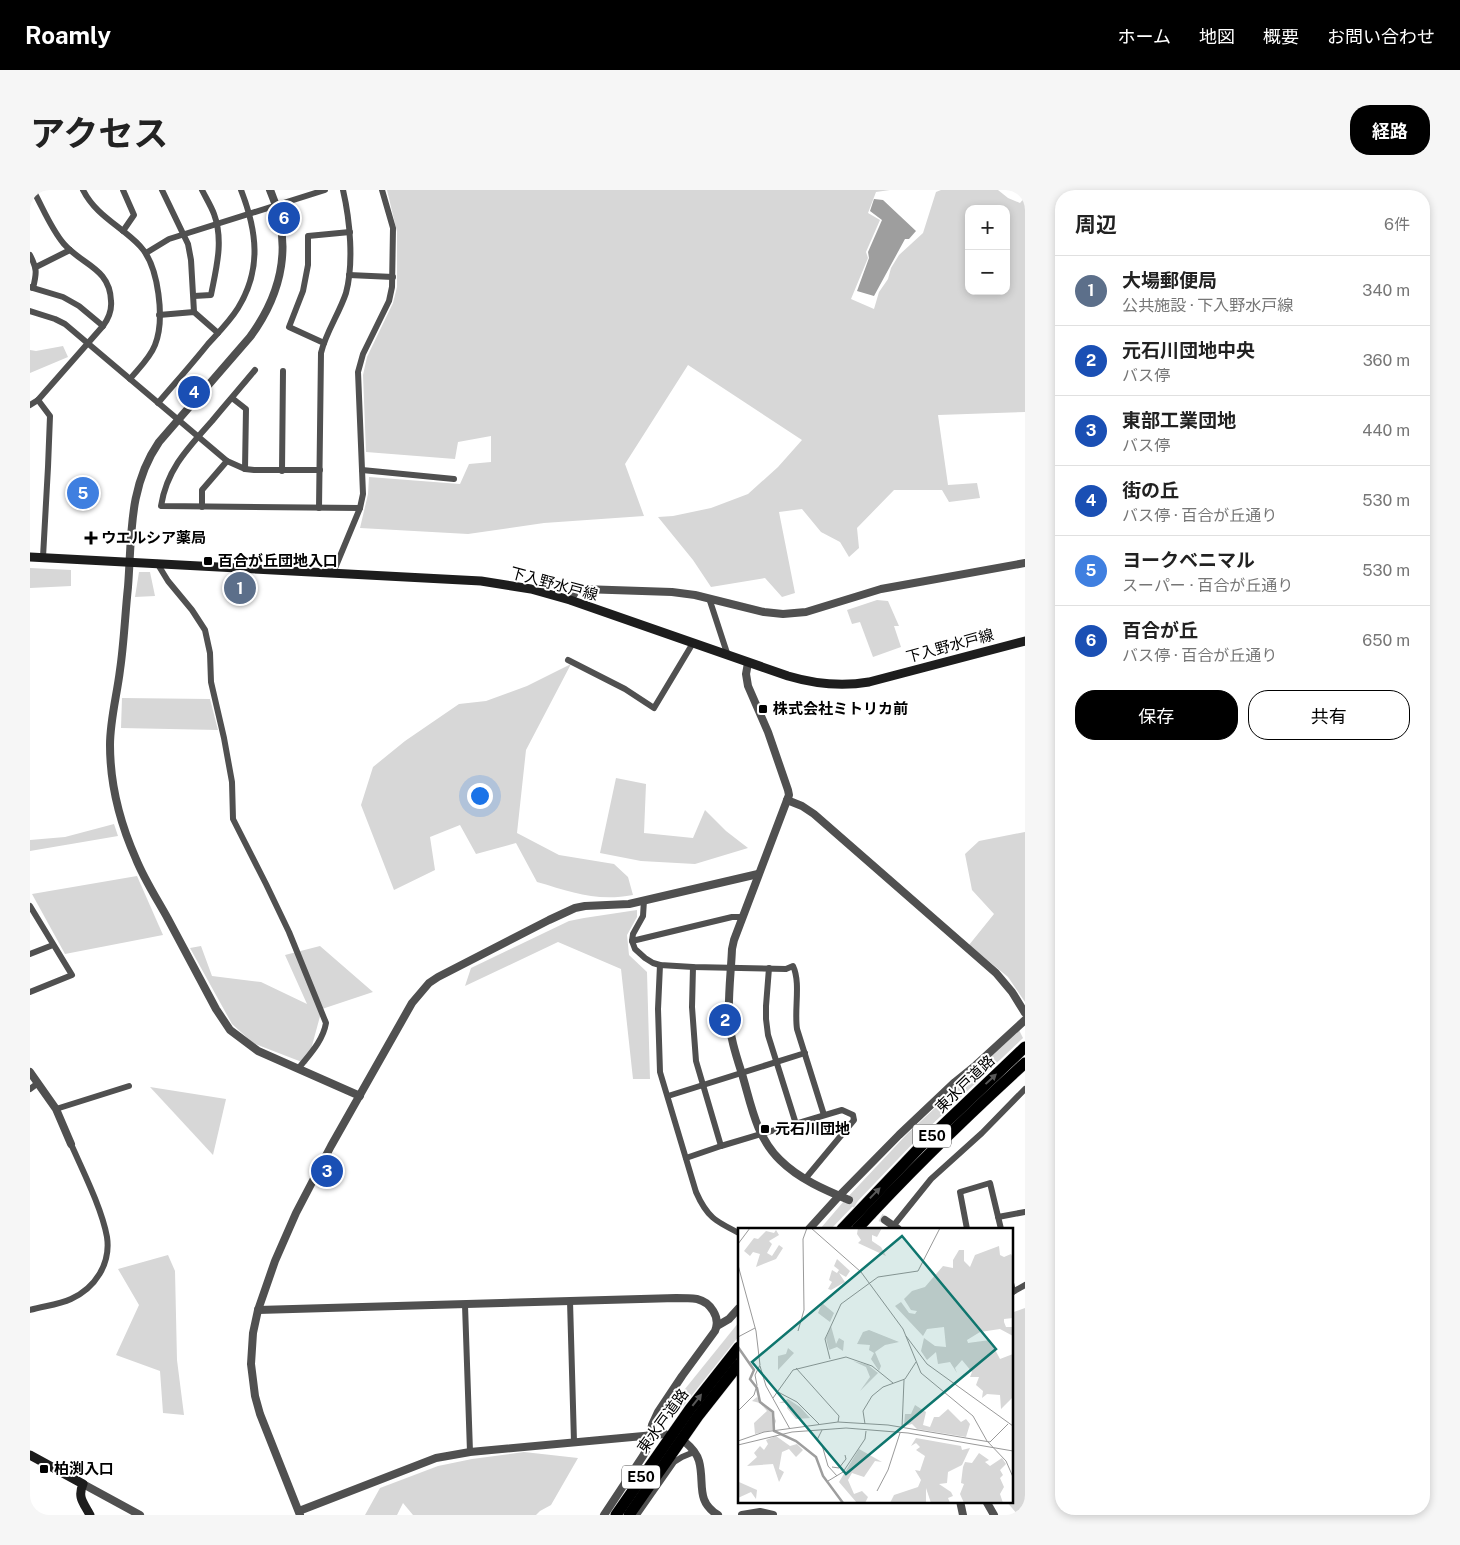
<!DOCTYPE html>
<html lang="ja">
<meta charset="utf-8">
<style>
body{margin:0;font-family:"Public Sans","Noto Sans JP",sans-serif;background:#f6f6f6;color:#222}
.controls{position:absolute;right:15px;top:15px;display:grid;overflow:hidden;border-radius:10px;box-shadow:0 2px 8px #0003}
.controls button{width:45px;height:45px;display:grid;place-items:center;padding:0;border:0;border-bottom:1px solid #e0e0e0;background:#fff;color:#222;font:25px sans-serif}
.you{position:absolute;left:449px;top:605px;width:18px;height:18px;margin:-12px;border:4px solid #fff;border-radius:50%;background:#1a73e8;box-shadow:0 0 0 8px #1a73e833}
.badge{display:grid;place-items:center;width:32px;height:32px;border-radius:50%;background:#000;color:#fff;font-size:16px;font-weight:700}
.pin{position:absolute;translate:-50% -50%;border:2px solid #fff;box-shadow:0 1px 5px #0006}
.list{margin:0;padding:0;list-style:none}
h2{display:flex;justify-content:space-between;align-items:center;height:65px;margin:0;padding:0 20px;font-size:21px}
h2 small{font-size:16px;font-weight:400;color:#767676}
.list li{display:grid;grid-template-columns:32px 1fr auto;gap:15px;align-items:center;box-sizing:border-box;height:70px;padding:0 20px;border-top:1px solid #e0e0e0}
.list b{display:block;font-size:19px;white-space:nowrap}
.list p{margin:0;font-size:16px;white-space:nowrap;color:#767676}
.list em{font-size:16px;font-style:normal;color:#767676}
.actions{display:flex;gap:10px;padding:15px 20px}
.actions a{flex:1;padding:11px 0;border:1px solid #000;border-radius:20px;text-align:center;font-size:18px;color:#000}
.actions .main{background:#000;color:#fff}
.map{position:relative;flex:none;width:995px;height:1325px;overflow:hidden;border-radius:20px}
header{display:flex;align-items:center;gap:30px;box-sizing:border-box;height:70px;padding:0 25px;background:#000;color:#fff}
header strong{font-size:24px}
nav{display:flex;gap:28px;margin-inline-start:auto;font-size:18px}
.intro{display:flex;align-items:center;justify-content:space-between;box-sizing:border-box;height:120px;padding:0 30px}
h1{margin:0;font-size:35px}
.button{padding:12px 22px;border-radius:20px;background:#000;color:#fff;font-size:18px;font-weight:700}
main{display:flex;gap:30px;padding:0 30px}
aside{flex:1;background:#fff;border-radius:20px;box-shadow:0 2px 8px #0003}
.map>svg:first-child{display:block}
.green{fill:#d7d7d7;fill-rule:evenodd}
.water{fill:#9e9e9e}
.lines{fill:none;stroke-linecap:round;stroke-linejoin:round}
.tertiary-tunnel{stroke:#d9d9d9;stroke-width:8;stroke-dasharray:8 4;stroke-linecap:butt}
.motorway-casing{stroke:#dbdbdb;stroke-width:12}
.minor{stroke:#505050;stroke-width:6}
.tertiary{stroke:#505050;stroke-width:8}
.secondary{stroke:#1d1d1d;stroke-width:9}
.motorway{stroke:#000;stroke-width:11}
.oneway{fill:#595959}
.poi-dot{fill:#000;stroke:#fff;stroke-width:2}
.labels{text-anchor:middle;stroke-width:4;stroke-linejoin:round;paint-order:stroke}
.shield{fill:#fff;stroke:#4c4c4c;stroke-width:1}
.shield-label{font-size:14px;font-weight:bold;fill:#000}
.poi-label{font-size:15px;font-weight:bold;fill:#000;stroke:#fff;text-anchor:start}
.street-label{font-size:15px;fill:#000;stroke:#fff}
.inset-river{fill:none;stroke:#9e9e9e;stroke-width:2.5}
.inset-road{fill:none;stroke:#999;stroke-width:1}
.view{fill:#0f766e;fill-opacity:0.15;stroke:#0f766e;stroke-width:2.5}
.inset-edge{fill:none;stroke:#000;stroke-width:2.5}
</style>
<header>
<strong>Roamly</strong>
<nav><a>ホーム</a><a>地図</a><a>概要</a><a>お問い合わせ</a></nav>
</header>
<div class="intro"><h1>アクセス</h1><a class="button">経路</a></div>
<main>
<div class="map">
<svg width="995" height="1325" viewBox="0 0 995 1325">
<rect width="100%" height="100%" fill="#fff"/>
<g class="green">
<path d="M357,0H860L846,2L838,23L850,30L836,62L838,68L821,109L844,119L849,102L858,89L861,78L869,65L893,43L906,2L911,0H968L978,8L990,13L995,7V222L908,225L918,295L947,293L950,308L919,312L912,300H864L827,338L829,358L819,367L810,352L791,342L772,319L749,322L765,403L752,407L735,388L681,397L663,370L628,327L643,326L681,318L718,304L748,277L772,250L658,175L595,274L614,326L514,333L438,344L330,338L338,304L339,287L430,294L439,274L461,272V246L428,252L425,269L336,262L333,185L337,167L363,113L367,97V42ZM939,19H976V101H939Z"/>
<path d="M33,156L38,167L0,183V160L6,161Z"/>
<path d="M0,378L41,380V396L0,398Z"/>
<path d="M109,382H120L125,406L105,407Z"/>
<path d="M847,410L858,411L869,436H864L871,457L843,467L830,432L822,434L817,420Z"/>
<path d="M541,474L496,560L487,643L529,665L584,674L598,687L603,705C566,712 542,702 507,692L486,653L446,664L430,635L400,647L405,680L364,700L331,615L343,577L375,551L429,514L456,511L497,496Z"/>
<path d="M92,508L180,509L188,540L91,538Z"/>
<path d="M586,588L616,594L614,643L663,648L675,620L696,641L718,658L665,674L611,671L570,663Z"/>
<path d="M84,634L88,646L0,661V650L35,647Z"/>
<path d="M995,642V812L978,787L939,755L964,724L942,700L935,664L949,651Z"/>
<path d="M107,686L133,745L35,764L2,704Z"/>
<path d="M607,720V727L597,745L599,765L617,782L620,889H603L591,779L528,752L435,796L441,778L539,731L554,728Z"/>
<path d="M171,756L182,786L231,792L277,814L255,765L290,756L343,802L292,819L277,874L223,853L202,834L160,758Z"/>
<path d="M989,840L993,848L891,945L801,1039H790L814,1011L878,943Z"/>
<path d="M120,897L196,909L183,965Z"/>
<path d="M138,1065L145,1081L147,1170L154,1225L133,1223L130,1181L86,1165L109,1115L88,1079Z"/>
<path d="M995,1118V1325H988L976,1311H981V1123Z"/>
<path d="M709,1132V1146L643,1229L634,1225Z"/>
<path d="M494,1262L548,1268L521,1315L510,1321L506,1325H383L373,1313L367,1325H335L350,1298L408,1276L442,1269Z"/>
</g>
<path class="water" d="M844,9L853,10L886,41L879,49H875L844,106L827,101L839,68L838,62L852,30L840,21Z"/>
<g class="lines">
<path class="tertiary-tunnel" d="M819,1010L855,1030"/>
<g class="motorway-casing">
<g id="motorway">
<path d="M812,1039L890,957L995,857"/>
<path d="M827,1039C880,981 937,926 995,873"/>
<path d="M586,1325L660,1219L709,1157"/>
<path d="M599,1325L668,1226L709,1174"/>
</g>
</g>
<g class="minor">
<path d="M53,0C66,26 91,36 110,56C129,76 135,130 125,155C120,168 109,178 100,189"/>
<path d="M93,0L104,25L93,41"/>
<path d="M132,0L158,54L161,70L164,122"/>
<path d="M116,63L139,49L295,0"/>
<path d="M0,65C7,79 7,82 3,98"/>
<path d="M6,77L40,60"/>
<path d="M319,85L363,87"/>
<path d="M0,97L33,107L49,116L73,136"/>
<path d="M164,106L181,105C186,79 194,51 184,24C181,16 176,8 172,0"/>
<path d="M0,121L25,129L35,134L197,271L215,279L224,280H290"/>
<path d="M129,125L164,122L188,143"/>
<path d="M294,153L259,137L273,101L278,75V46L320,42"/>
<path d="M225,180C211,197 196,214 182,231C158,258 137,279 131,316L330,318"/>
<path d="M202,208L216,219L215,279"/>
<path d="M8,210L20,226L18,277L13,367"/>
<path d="M128,213C145,193 162,174 178,154C188,143 200,131 208,118C232,79 227,41 211,0"/>
<path d="M0,215L8,210L73,136C79,128 82,121 81,111C80,78 52,75 34,54C21,39 13,18 3,0"/>
<path d="M332,280L424,289"/>
<path d="M252,281L253,181"/>
<path d="M172,317V300L197,271"/>
<path d="M289,318L291,163C296,142 309,124 316,103C324,73 320,30 313,0"/>
<path d="M127,373L138,391L162,420L175,440L180,463L181,492L194,548L202,592L203,629L236,694L259,742L296,833C293,851 279,865 268,879"/>
<path d="M303,383L330,318L333,304L328,182L333,164L359,111L362,97L363,38L352,0"/>
<path d="M679,408L698,466"/>
<path d="M538,470L595,499L624,518L663,453"/>
<path d="M614,710L613,726L603,744L602,751L605,759L615,768L623,773L630,775L663,777L756,779L763,776C771,793 764,819 767,839L794,925"/>
<path d="M0,716L42,785L0,802"/>
<path d="M602,751L702,727H712"/>
<path d="M0,764L23,755"/>
<path d="M630,775L628,819L630,882L666,1002C677,1027 685,1031 709,1043"/>
<path d="M663,777L662,817L666,871L691,956"/>
<path d="M739,778L736,816V829L738,845L766,934"/>
<path d="M0,899L8,893"/>
<path d="M638,906L775,863"/>
<path d="M26,919L99,896"/>
<path d="M656,968L691,956L812,920L823,925L824,930L775,989"/>
<path d="M968,1027L995,1022"/>
<path d="M864,1035L901,989L952,943L995,899"/>
<path d="M937,1039L930,1002L960,993L971,1039"/>
<path d="M981,1093L983,1102"/>
<path d="M981,1103L995,1095"/>
<path d="M540,1111L544,1252"/>
<path d="M435,1115L440,1262"/>
<path d="M0,1120C13,1116 28,1115 41,1109C65,1098 81,1074 77,1047C72,1019 53,981 41,954"/>
<path d="M607,1325L644,1272L652,1267L664,1262"/>
</g>
<g class="tertiary">
<path d="M240,0C263,52 253,102 220,147L129,252C98,297 102,346 98,397C95,425 94,453 90,480C87,505 80,530 80,555C80,594 90,633 106,669C114,689 127,709 138,729C154,759 170,789 186,819L200,840L228,861L330,906"/>
<path d="M540,410L546,401L552,399L642,402L665,405L734,422L753,424L776,422L851,399L995,373"/>
<path d="M718,473L716,484L718,496L738,542L758,600L759,605L704,750L702,759C701,782 698,805 699,828C700,847 706,865 712,884C721,914 726,947 750,970C769,989 795,1000 819,1010"/>
<path d="M757,610L772,616L784,624L966,783L982,802L995,823"/>
<path d="M0,882L26,919L41,954"/>
<path d="M855,1030L868,1039"/>
<path d="M779,1039L809,1006L869,945L925,892L946,875L995,830"/>
<path d="M228,1120L646,1108C653,1108 660,1108 667,1109C680,1112 691,1127 685,1141L652,1186L628,1222L622,1235L618,1257L613,1266L574,1325"/>
<path d="M687,1136L699,1129L709,1118"/>
<path d="M655,1252C661,1257 667,1264 669,1271C675,1293 665,1311 688,1325"/>
<path d="M53,1294L110,1325"/>
<path d="M930,1311L933,1325"/>
<path d="M956,1311L964,1325"/>
<path d="M269,1321L406,1268L440,1262L635,1244"/>
<path d="M270,1325L230,1224L225,1206L221,1174L223,1143L228,1120L245,1071L266,1023L301,956L382,813L399,793L408,787L519,730L545,718L555,716L599,714L728,684"/>
<path d="M712,1325L730,1322L743,1325"/>
</g>
<g class="secondary">
<path d="M0,367L451,391L501,399L540,410L758,486C785,494 810,497 839,492L995,451"/>
<path d="M0,1265L53,1294C47,1308 54,1313 60,1325"/>
</g>
<use href="#motorway" class="motorway"/>
</g>
<defs><path id="oneway-solid" d="M-6-.8H1V-3.2L6.5 0L1 3.2V.8H-6Z" transform="scale(1.25)"/></defs>
<g class="oneway">
<use href="#oneway-solid" transform="translate(961 889) rotate(-43)"/>
<use href="#oneway-solid" transform="translate(845 1003) rotate(-46)"/>
<use href="#oneway-solid" transform="translate(667 1210) rotate(-52)"/>
</g>
<g class="poi-dot">
<path d="M58.5 340.5h5v5h5v5h-5v5h-5v-5h-5v-5h5z"/>
<rect x="173" y="366" width="10" height="10" rx="2.5"/>
<rect x="728" y="514" width="10" height="10" rx="2.5"/>
<rect x="730" y="934" width="10" height="10" rx="2.5"/>
<rect x="9" y="1274" width="10" height="10" rx="2.5"/>
</g>
<g class="labels">
<g class="shield">
<rect x="883" y="934.5" width="38" height="23" rx="4"/>
<rect x="592" y="1275.5" width="38" height="23" rx="4"/>
</g>
<g class="shield-label">
<text x="902" y="951">E50</text>
<text x="611" y="1292">E50</text>
</g>
<g class="poi-label">
<text x="71" y="353">ウエルシア薬局</text>
<text x="188" y="376">百合が丘団地入口</text>
<text x="743" y="524">株式会社ミトリカ前</text>
<text x="745" y="944">元石川団地</text>
<text x="24" y="1284">柏渕入口</text>
</g>
<g class="street-label">
<text transform="translate(524 394) rotate(15)" y="5">下入野水戸線</text>
<text transform="translate(920 456) rotate(-15)" y="5">下入野水戸線</text>
<text transform="translate(935 894) rotate(-44)" y="5">東水戸道路</text>
<text transform="translate(633 1231) rotate(-54)" y="5">東水戸道路</text>
</g>
</g>
<g transform="translate(708 1038)">
<rect width="275" height="275" fill="#fff"/>
<path d="M120,0H144L139,9L134,7V13L143,19L148,28L120,15L123,12L119,6ZM38,2L41,7L31,13L34,16L29,25L34,28L41,17L45,20L38,31L18,39L22,26L15,24L12,28L6,23L16,10L20,11L28,3L36,5ZM261,18L262,27L266,29L273,26L275,30V90L266,91V94L268,99H275V108L262,101L242,104L229,112L230,115L252,112L262,131L275,126V169L263,181L262,167L249,166L244,170L245,163L238,157L241,149H232L234,144L224,132L217,140L219,145L212,134L200,136L198,124L189,132L183,123L186,110L197,118L208,119L206,99L189,101L185,108L157,78L163,74L171,85L177,86L179,83L173,82L166,71L174,63L187,59L205,38L215,40V32L221,22H226V33L232,39L237,27ZM99,31L112,43L108,49L101,45L107,54L93,62L90,61L94,54L91,52L94,42L99,45L101,42L96,38ZM84,75L96,85L92,94L80,85ZM93,98L98,116L101,110L106,113L105,123L99,119L91,122L88,110ZM131,102L161,114L147,117L137,124L143,138L141,143L133,131L136,125L131,122L132,117L119,116L125,104ZM50,120L56,125L40,142V128L48,126ZM115,133L130,137L140,145L122,163L132,149L128,139ZM19,169L35,186L38,193L35,202L17,206L16,195L29,183L22,175L14,173ZM50,171L62,179L72,190L58,191L49,180L50,175H41ZM177,177L188,184L185,197L192,199L196,189H201L210,181L223,194L228,191L232,196L228,209L179,201L174,196L166,198L167,186H173ZM38,208L52,218L59,216L65,222L58,229L51,221L44,224L41,241L46,244L41,254L35,236L9,238L19,229L16,225L22,218L26,222L30,216L28,212ZM178,210L223,218L224,222L232,220L224,237L210,244L209,255L201,256L213,264L215,268L210,270L212,275H193L188,260V275H152L156,267L180,259L183,252L177,242L182,243L187,228L178,222L182,219L178,215L173,218ZM121,221L144,234L137,233L126,249L114,245L110,252L116,266L124,263L130,269L127,275H119L101,254ZM241,225L251,232L247,234L252,238L264,230L268,236L262,242L265,247L262,250L266,259L262,266L265,275H226L222,266L226,256L223,255L225,239L227,234L234,235ZM1,254L19,262L18,271L13,264L0,270Z" fill="#d7d7d7"/>
<path class="inset-river" d="M0,119L16,142L12,151L19,160L22,174L35,184L36,203L58,213L78,229L85,248L105,275"/>
<path class="inset-road" d="M73,0L123,44L165,101L183,145L235,188L249,213L268,233L275,249M0,16L12,0M0,37L18,103L22,137L17,147L19,157L16,167L0,183M60,103L66,82L65,11L69,0M168,108L189,136L275,198M0,109L17,100M92,131L87,111L103,76L140,49L180,43L202,0M22,138L28,158L52,201M58,140L101,188L100,194M40,164L59,174L82,197M35,170L55,142L108,129L134,138L155,155M127,196L125,183L134,168L145,159L167,151L178,134M164,200L166,152M84,202L79,212L84,217L90,238L99,248M0,213L26,204L100,194L150,197L252,214L270,196M0,217L54,204L108,200L170,205L275,223M94,239L101,240L108,231L107,227M90,253L105,244L127,211L128,203M139,263L150,242L162,205"/>
<path class="view" d="M164,8L258,121L108,246L14,134Z"/>
<rect width="275" height="275" class="inset-edge"/>
</g>
</svg>
<div class="controls">
<button>+</button>
<button>−</button>
</div>
<div class="you"></div>
<div class="pin badge" style="left:210px;top:398px;background:#5c6f8a">1</div>
<div class="pin badge" style="left:695px;top:830px;background:#1a4fb4">2</div>
<div class="pin badge" style="left:297px;top:981px;background:#1a4fb4">3</div>
<div class="pin badge" style="left:164px;top:202px;background:#1a4fb4">4</div>
<div class="pin badge" style="left:53px;top:303px;background:#3f7fe0">5</div>
<div class="pin badge" style="left:254px;top:28px;background:#1a4fb4">6</div>
</div>
<aside>
<h2>周辺<small>6件</small></h2>
<ul class="list">
<li><span class="badge" style="background:#5c6f8a">1</span><div><b>大場郵便局</b><p>公共施設 · 下入野水戸線</p></div><em>340 m</em></li>
<li><span class="badge" style="background:#1a4fb4">2</span><div><b>元石川団地中央</b><p>バス停</p></div><em>360 m</em></li>
<li><span class="badge" style="background:#1a4fb4">3</span><div><b>東部工業団地</b><p>バス停</p></div><em>440 m</em></li>
<li><span class="badge" style="background:#1a4fb4">4</span><div><b>街の丘</b><p>バス停 · 百合が丘通り</p></div><em>530 m</em></li>
<li><span class="badge" style="background:#3f7fe0">5</span><div><b>ヨークベニマル</b><p>スーパー · 百合が丘通り</p></div><em>530 m</em></li>
<li><span class="badge" style="background:#1a4fb4">6</span><div><b>百合が丘</b><p>バス停 · 百合が丘通り</p></div><em>650 m</em></li>
</ul>
<div class="actions"><a class="main">保存</a><a>共有</a></div>
</aside>
</main>
